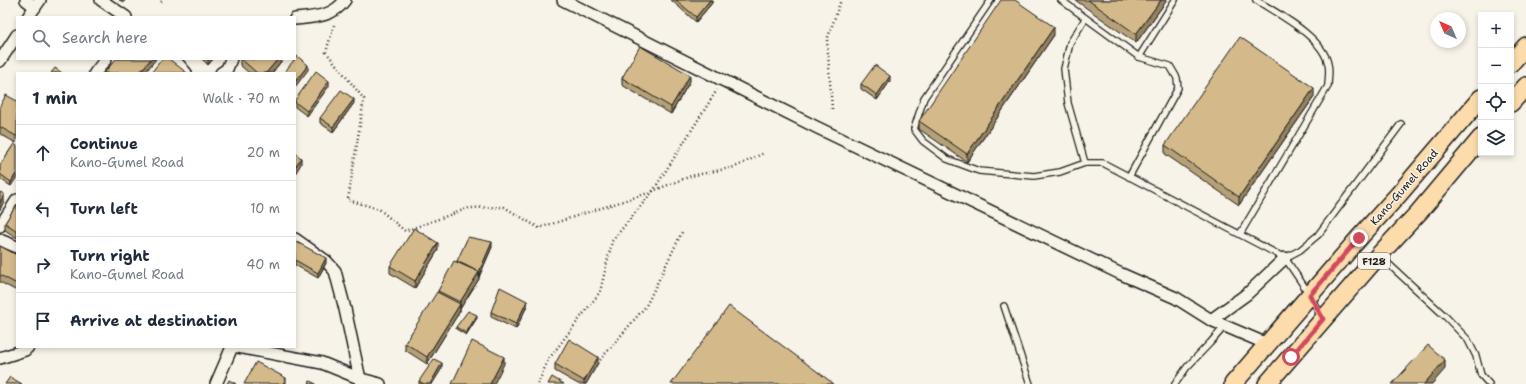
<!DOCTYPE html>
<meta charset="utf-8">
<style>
body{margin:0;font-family:"Shantell Sans",sans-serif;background:#f2f2f3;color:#1f2937}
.controls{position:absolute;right:12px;top:12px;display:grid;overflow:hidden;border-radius:0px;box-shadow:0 2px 6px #0003}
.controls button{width:36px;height:36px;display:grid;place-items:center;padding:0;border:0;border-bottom:1px solid #e0e1e3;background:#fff;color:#1f2937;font:20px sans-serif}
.compass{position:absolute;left:1430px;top:12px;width:36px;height:36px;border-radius:50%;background:#fff;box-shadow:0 2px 6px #0003;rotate:316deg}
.stop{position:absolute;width:12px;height:12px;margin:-9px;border:3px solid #d1495b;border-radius:50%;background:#fff}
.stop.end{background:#d1495b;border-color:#fff;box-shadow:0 1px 4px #0008}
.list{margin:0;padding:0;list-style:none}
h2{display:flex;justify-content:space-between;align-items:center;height:52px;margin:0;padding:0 16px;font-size:17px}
h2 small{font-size:13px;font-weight:400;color:#747a83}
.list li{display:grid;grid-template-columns:26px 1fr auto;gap:12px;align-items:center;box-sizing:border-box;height:56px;padding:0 16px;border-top:1px solid #e0e1e3}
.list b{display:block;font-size:15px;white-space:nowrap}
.list p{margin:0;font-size:13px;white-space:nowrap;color:#747a83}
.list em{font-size:13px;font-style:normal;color:#747a83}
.icon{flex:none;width:22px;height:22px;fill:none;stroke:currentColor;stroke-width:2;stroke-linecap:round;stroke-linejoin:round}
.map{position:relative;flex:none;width:1526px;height:384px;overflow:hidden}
.search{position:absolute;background:#fff;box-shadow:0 2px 6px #0003;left:16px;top:16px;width:280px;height:44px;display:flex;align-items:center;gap:10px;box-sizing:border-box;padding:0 14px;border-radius:0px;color:#747a83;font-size:15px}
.panel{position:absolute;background:#fff;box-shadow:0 2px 6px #0003;left:16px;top:72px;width:280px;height:276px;border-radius:0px}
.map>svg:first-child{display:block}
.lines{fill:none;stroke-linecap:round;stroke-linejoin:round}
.lane-casing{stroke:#1c1c1c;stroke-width:8}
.street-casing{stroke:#1c1c1c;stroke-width:14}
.primary-casing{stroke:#1c1c1c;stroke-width:20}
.path{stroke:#1c1c1c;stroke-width:2.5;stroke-dasharray:1 3;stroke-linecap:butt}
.lane{stroke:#f7f3e8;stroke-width:5.5}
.street{stroke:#f7f3e8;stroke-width:11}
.primary{stroke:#fddcac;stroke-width:17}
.wall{fill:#b6a077;stroke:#1c1c1c}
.shaded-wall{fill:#948261;stroke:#1c1c1c}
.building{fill:#d4ba8a;stroke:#1c1c1c}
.route{stroke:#d1495b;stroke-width:5}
.labels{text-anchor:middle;stroke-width:3;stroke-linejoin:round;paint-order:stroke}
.shield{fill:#f7f3e8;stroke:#5e5c59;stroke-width:1}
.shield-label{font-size:10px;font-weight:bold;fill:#1c1c1c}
.street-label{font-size:11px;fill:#1c1c1c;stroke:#f7f3e8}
</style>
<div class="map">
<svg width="1526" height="384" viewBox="0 0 1526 384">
<rect width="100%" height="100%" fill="#f7f3e8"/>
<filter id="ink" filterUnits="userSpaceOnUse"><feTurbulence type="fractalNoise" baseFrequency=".025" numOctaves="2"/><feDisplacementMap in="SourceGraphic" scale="8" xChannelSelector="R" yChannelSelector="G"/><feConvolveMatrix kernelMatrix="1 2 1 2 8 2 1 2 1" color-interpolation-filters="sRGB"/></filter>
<g filter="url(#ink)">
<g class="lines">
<g class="lane-casing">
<g id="lane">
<path d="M991,0L924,98L914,129L923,141L947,159L979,171L1034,176L1060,172L1085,163H1103L1285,258L1310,295L1321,317"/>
<path d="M1061,0L1139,57L1170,66L1177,78L1178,88L1129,177"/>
<path d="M1085,19L1070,43L1064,69L1068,103L1085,163"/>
<path d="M1139,57L1175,0"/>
<path d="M1240,234L1328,86C1328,79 1330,71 1328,64C1323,37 1278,14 1256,0"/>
<path d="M1380,256L1446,317L1468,340L1476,356L1481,375L1489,384"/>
<path d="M1285,258L1300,250L1318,235L1401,124"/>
<path d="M1004,306L1030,384"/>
<path d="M1175,384L1187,367L1210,343L1225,326"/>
</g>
</g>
<g class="street-casing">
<g id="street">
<path d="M26,0L35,7"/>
<path d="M101,0L126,17"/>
<path d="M563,0L816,127L1119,273L1176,298L1211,320L1267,344"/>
<path d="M28,17L40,0"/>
<path d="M295,19C314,17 333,17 345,0"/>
<path d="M174,59L186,73"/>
<path d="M0,61L17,35"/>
<path d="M95,73L106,59"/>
<path d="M221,73L227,69L231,59"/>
<path d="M0,226L17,200"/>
<path d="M295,239L326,261L335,271L345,309L361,384"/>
<path d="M0,240L17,247"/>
<path d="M1211,320L1247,294L1285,258"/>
<path d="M238,347L322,363L361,379L380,384"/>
<path d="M0,358L25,350L28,347"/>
<path d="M216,384L232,347"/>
</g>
</g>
<g class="primary-casing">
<g id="primary">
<path d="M1511,63L1526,46"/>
<path d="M1511,103L1526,86"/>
<path d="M1233,384L1359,238L1399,194L1481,98"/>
<path d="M1267,384L1379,255L1419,212L1481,138"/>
</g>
</g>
<g class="path">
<path d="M161,2L163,0"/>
<path d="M334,25L326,52L364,99L348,200L379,209L405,231L469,208L504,207L539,228L645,194L691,176L735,167L764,153"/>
<path d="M832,109L827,40L841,0"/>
<path d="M600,360L646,306L683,230"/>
<path d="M538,384L548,360L600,292L612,241L653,191L717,90"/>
</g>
<use href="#lane" class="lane"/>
<use href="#street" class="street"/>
<use href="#primary" class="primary"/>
</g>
<g class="wall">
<path d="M119,0H125L124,2Z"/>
<path d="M671,0H712V3L696,22Z"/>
<path d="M1075,0H1167L1136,43Z"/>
<path d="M1054,35L967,162L919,129V121Z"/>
<path d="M202,59H213L208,65Z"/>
<path d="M240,59H283L272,73H249L240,65Z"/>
<path d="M622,78L690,81L671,114L622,85Z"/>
<path d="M890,81L877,100L861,89V84Z"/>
<path d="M329,86L307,116L295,107V100Z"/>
<path d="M1314,97L1239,205L1165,154V145Z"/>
<path d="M17,101L16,143L0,134V106Z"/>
<path d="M354,103L333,132L320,123V118Z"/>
<path d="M14,144L11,186L0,179V165Z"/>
<path d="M17,204V238L5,230V223Z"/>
<path d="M295,241L326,263L318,278L295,265Z"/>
<path d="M0,246L17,255V291L0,282Z"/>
<path d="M492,247L479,277V276V279L460,309V311L427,364L405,350V343L438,293V291L457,262V261Z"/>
<path d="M438,250L415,288L390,273V266Z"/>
<path d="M527,306L516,329L491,317V312Z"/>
<path d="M477,318L466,335L456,329V327Z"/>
<path d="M598,363L586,384H578L555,371V364Z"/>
<path d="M442,368L432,384H419V381Z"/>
</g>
<g class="shaded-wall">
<path d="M710,0H712V3L696,22V17Z"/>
<path d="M1161,0H1167L1136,43V34Z"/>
<path d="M1054,27V35L967,162V154Z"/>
<path d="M151,59H156L145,73H139Z"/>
<path d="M209,59H213L208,65V60Z"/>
<path d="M278,59H283L272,73H266Z"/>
<path d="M308,65V70L295,87V82Z"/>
<path d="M690,75V81L671,114V107Z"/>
<path d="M890,76V81L877,100V95Z"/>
<path d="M329,81V86L307,116V111Z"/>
<path d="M1314,88V97L1239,205V197Z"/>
<path d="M354,99V103L333,132V127Z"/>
<path d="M301,158V164L295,174V167Z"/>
<path d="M17,172V177L11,186V182Z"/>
<path d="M4,194V201L0,210V203Z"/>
<path d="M492,242V247L479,277V272Z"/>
<path d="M438,243V250L415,288V281Z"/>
<path d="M326,258V263L318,278V273Z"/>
<path d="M479,272V279L460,309V302Z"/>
<path d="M527,301V306L516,329V324Z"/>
<path d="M460,304V311L427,364V357Z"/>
<path d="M477,315V318L466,335V333Z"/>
<path d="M504,357V364L494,384H490Z"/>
<path d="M598,357V363L586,384H584V381Z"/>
<path d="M1445,360V369L1432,384H1424Z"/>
<path d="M442,363V368L432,384H430Z"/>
<path d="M286,378V384H283Z"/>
</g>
<g class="building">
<path d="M676,0H710L696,17Z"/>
<path d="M1001,0H1015L1054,27L967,154L919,121Z"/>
<path d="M1088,0H1161L1136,34Z"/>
<path d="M1240,37L1314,88L1239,197L1165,145Z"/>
<path d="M640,46L690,75L671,107L622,78Z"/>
<path d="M297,56L308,65L295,82V73H284Z"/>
<path d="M116,59H151L139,73H104Z"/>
<path d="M162,59H169L187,73H151Z"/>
<path d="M241,59H278L266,73H257Z"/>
<path d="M875,65L890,76L877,95L861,84Z"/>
<path d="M55,68L62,73H51Z"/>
<path d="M316,71L329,81L307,111L295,102V100Z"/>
<path d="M341,90L354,99L333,127L320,118Z"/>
<path d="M6,95L17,101V135L16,136L0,127V106Z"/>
<path d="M14,144L17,146V172L11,182L0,174V165Z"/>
<path d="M295,153L301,158L295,167Z"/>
<path d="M0,192L4,194L0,203Z"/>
<path d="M17,204V231L5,223Z"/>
<path d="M414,228L438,243L415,281L390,266Z"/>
<path d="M468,237L492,242L479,272L457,261Z"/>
<path d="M295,241L326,258L318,273L295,260Z"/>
<path d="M0,246L17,255V284L0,275Z"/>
<path d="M454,261L479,272L460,302L438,291Z"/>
<path d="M500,287L527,301L516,324L491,312Z"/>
<path d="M437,292L460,304L427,357L405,343Z"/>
<path d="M729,306L834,384H671Z"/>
<path d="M468,311L477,315L466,333L456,327Z"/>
<path d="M569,339L598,357L584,381L555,364Z"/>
<path d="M472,341L504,357L490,384H452Z"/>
<path d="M1428,345L1445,360L1424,384H1392Z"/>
<path d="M434,359L442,363L430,384H424L419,381Z"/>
<path d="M256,362L286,378L283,384H244Z"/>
<path d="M10,377L22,384H5Z"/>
<path d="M552,377L564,384H548Z"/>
<path d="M229,380L236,384H227Z"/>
<path d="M310,381L316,384H309Z"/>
</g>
</g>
<g class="lines" filter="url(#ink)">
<path class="route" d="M1291,357L1323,319L1310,295L1359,238"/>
</g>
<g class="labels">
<rect class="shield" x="1358" y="253" width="32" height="16" rx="3"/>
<g class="shield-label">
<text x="1374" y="265">F128</text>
</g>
<g class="street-label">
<text transform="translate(1404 187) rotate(-49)" y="4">Kano-Gumel Road</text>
</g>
</g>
</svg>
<div class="controls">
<button>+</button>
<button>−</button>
<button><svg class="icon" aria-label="locate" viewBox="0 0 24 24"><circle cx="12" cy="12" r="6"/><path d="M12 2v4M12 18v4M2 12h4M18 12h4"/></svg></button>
<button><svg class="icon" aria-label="layers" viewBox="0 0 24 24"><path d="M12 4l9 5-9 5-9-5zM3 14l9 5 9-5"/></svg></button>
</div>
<svg class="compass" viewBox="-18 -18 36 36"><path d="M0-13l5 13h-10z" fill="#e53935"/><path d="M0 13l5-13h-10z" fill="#747a83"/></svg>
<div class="stop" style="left:1291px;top:357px"></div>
<div class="stop end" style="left:1359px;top:238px"></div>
<div class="search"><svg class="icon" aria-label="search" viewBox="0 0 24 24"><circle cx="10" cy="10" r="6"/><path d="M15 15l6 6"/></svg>Search here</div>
<section class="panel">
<h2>1 min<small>Walk · 70 m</small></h2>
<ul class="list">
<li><svg class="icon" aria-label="ahead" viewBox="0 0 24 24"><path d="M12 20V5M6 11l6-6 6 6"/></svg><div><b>Continue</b><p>Kano-Gumel Road</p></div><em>20 m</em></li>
<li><svg class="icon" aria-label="left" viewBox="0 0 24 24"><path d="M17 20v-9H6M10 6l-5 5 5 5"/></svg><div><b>Turn left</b></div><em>10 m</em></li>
<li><svg class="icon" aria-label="right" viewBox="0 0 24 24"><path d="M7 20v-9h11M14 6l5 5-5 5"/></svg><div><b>Turn right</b><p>Kano-Gumel Road</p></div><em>40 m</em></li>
<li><svg class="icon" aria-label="arrive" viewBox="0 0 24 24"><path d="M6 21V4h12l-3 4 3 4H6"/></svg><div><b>Arrive at destination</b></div></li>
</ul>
</section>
</div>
